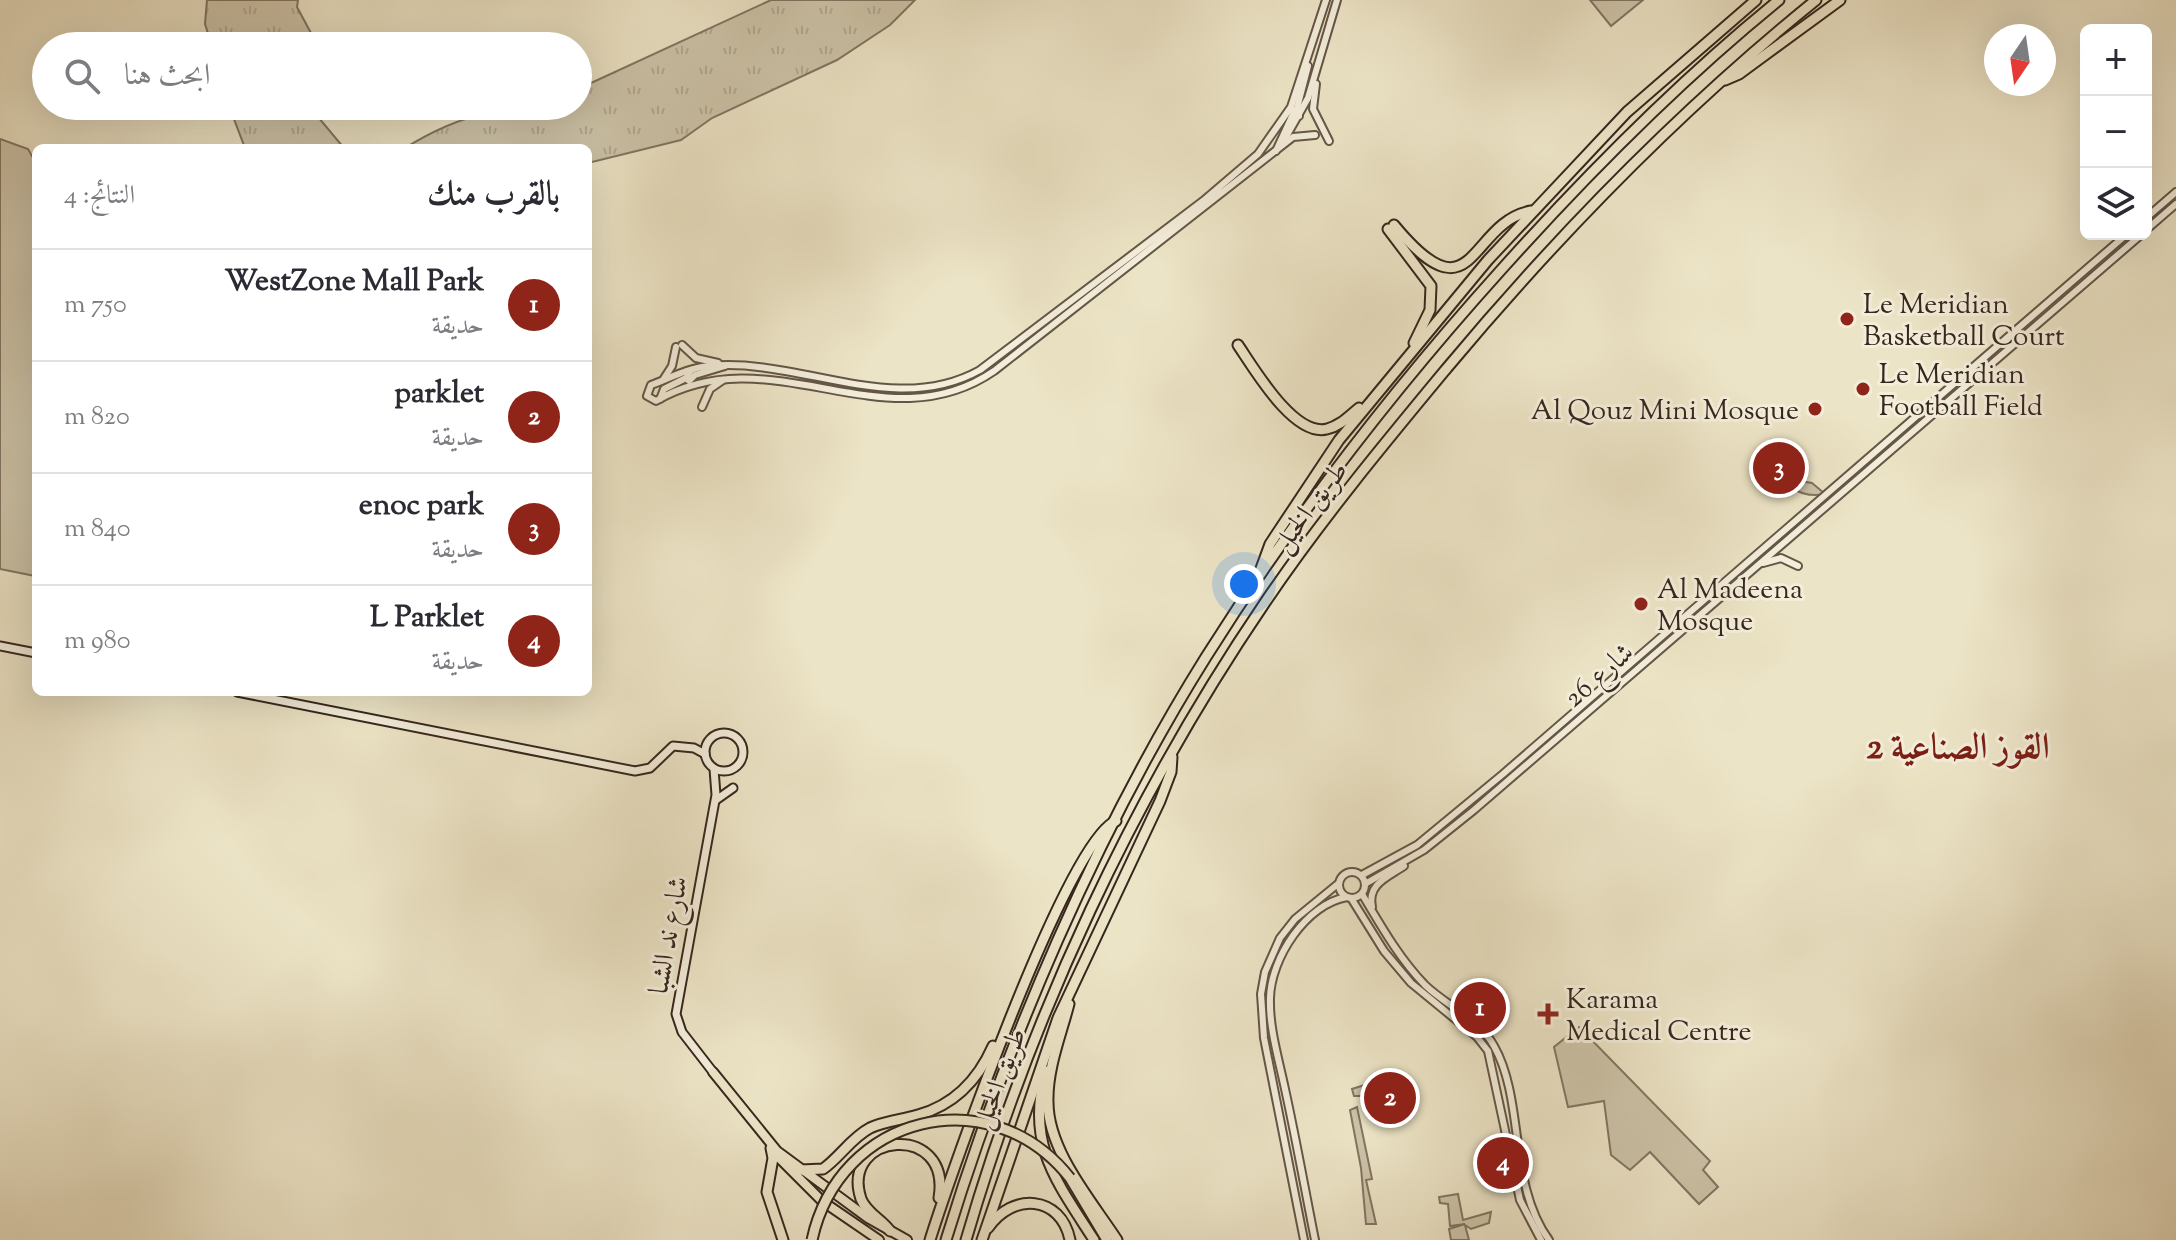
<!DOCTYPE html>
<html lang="ar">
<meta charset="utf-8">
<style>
body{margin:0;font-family:"Sorts Mill Goudy",Amiri,serif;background:#f2f2f3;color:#2b2b33;direction:rtl}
.controls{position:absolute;right:24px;top:24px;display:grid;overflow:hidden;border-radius:12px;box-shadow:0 8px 32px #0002}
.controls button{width:72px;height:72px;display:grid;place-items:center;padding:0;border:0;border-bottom:2px solid #e1e1e2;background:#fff;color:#2b2b33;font:40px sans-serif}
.compass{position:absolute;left:1984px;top:24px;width:72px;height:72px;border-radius:50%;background:#fff;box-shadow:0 8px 32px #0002;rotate:193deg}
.you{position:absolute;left:1244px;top:584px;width:28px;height:28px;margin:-20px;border:6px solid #fff;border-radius:50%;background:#1a73e8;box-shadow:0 0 0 12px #1a73e833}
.badge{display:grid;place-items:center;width:52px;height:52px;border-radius:50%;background:#8f2418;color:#fff;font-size:26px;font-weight:700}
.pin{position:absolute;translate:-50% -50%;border:4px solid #fff;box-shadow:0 2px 8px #0006}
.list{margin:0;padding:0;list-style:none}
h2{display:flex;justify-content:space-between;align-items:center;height:104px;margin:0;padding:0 32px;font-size:34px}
h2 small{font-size:26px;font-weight:400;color:#7c7c81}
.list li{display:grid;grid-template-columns:52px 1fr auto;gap:24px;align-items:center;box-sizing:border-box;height:112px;padding:0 32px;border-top:2px solid #e1e1e2}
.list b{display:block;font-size:30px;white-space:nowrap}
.list p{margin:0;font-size:26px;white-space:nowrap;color:#7c7c81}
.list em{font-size:26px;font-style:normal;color:#7c7c81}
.icon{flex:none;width:44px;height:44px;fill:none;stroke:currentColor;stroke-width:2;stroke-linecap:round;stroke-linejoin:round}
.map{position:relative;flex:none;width:2176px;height:1240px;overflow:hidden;direction:ltr}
.search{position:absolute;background:#fff;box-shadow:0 8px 32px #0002;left:32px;top:32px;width:560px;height:88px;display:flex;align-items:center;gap:20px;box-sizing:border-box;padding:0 28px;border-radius:44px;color:#7c7c81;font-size:30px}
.panel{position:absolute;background:#fff;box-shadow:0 8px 32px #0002;left:32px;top:144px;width:560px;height:552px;border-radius:12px;direction:rtl}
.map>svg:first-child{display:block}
.grass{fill:url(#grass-tufts);stroke:#827563;stroke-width:2}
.green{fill:#cdc4a9;stroke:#827563;stroke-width:2}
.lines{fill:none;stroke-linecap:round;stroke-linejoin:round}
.tertiary-casing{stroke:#645647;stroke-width:10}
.secondary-casing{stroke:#36261d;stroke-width:11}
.primary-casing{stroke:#36261d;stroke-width:12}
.motorway-casing{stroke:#36261d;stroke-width:13}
.tertiary{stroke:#f3edda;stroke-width:6}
.secondary{stroke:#f3edda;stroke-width:7}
.primary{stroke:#ece4c6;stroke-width:8}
.motorway{stroke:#ece4c6;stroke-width:9}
.motorway-bridge-casing{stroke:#36261d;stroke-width:13;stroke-linecap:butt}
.motorway-bridge{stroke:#ece4c6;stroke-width:9}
.poi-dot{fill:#8f2418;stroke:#f3edda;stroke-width:3}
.labels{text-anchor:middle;stroke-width:6;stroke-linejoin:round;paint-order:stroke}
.poi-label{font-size:28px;fill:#36261d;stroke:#f3edda;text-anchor:start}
.street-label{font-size:28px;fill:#36261d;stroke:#f3edda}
.district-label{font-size:36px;font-weight:bold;fill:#7a1f14;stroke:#f3edda}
</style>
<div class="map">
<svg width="2176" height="1240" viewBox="0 0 2176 1240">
<defs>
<pattern id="grass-tufts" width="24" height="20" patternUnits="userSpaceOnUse" patternTransform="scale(2)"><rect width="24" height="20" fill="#cdc4a9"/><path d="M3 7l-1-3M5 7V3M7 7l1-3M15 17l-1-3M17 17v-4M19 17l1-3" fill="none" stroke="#b1a891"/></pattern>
</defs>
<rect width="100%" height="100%" fill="#ece4c6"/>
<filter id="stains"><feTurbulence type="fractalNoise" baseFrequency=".0025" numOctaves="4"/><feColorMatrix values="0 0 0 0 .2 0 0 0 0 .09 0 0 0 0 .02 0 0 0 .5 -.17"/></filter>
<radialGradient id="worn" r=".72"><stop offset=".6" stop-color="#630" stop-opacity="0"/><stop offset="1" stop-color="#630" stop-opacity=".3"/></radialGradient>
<g class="grass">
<path d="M207,0H298L297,7L318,46H212L205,24Z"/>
<path d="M771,0H915L890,25L837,60L712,118L681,140L588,163V148H405C466,110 508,106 578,106V89Z"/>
<path d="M229,106H319L318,117L344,148H245Z"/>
</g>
<g class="green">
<path d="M1590,0H1643L1611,26Z"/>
<path d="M0,139L28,149L36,163L35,576L0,569Z"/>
<path d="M1771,440L1773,456L1794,480L1812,483L1825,494C1791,501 1778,473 1758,450Z"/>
<path d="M1579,1027L1710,1161L1703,1170L1718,1187L1699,1204L1650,1152L1630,1170L1611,1155L1604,1101L1568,1107L1554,1047Z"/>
<path d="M1374,1082H1390L1405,1117H1396L1377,1096H1354L1352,1089Z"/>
<path d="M1357,1107L1372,1179L1366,1180L1376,1224H1366L1361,1168L1350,1110Z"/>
<path d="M1458,1194L1463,1220L1491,1212L1489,1223L1471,1229L1465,1225L1469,1240H1451L1449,1229L1465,1224L1450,1226L1448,1204L1440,1203L1439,1197Z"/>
</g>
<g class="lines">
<g class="tertiary-casing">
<g id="tertiary">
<path d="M1316,84L1313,109L1329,141"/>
<path d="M1299,116L1297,108L1308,66"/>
<path d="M1315,135L1293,137L994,371C885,446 772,334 656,401L647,396L651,385C670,378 688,368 709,366C800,357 894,418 980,370L1203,201L1258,154L1291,107L1326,0"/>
<path d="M1283,142L1308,98L1337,0"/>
<path d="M1276,151L1294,112L1291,109"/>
<path d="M2146,218L2176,192"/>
<path d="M2146,230L2176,204"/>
<path d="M682,345L696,358L718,363"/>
<path d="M663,380L672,366L676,347"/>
<path d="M689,381L695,375L725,366"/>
<path d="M660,399L664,389L686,378L691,370"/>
<path d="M702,407L710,389L723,380"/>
<path d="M1763,563L1781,558L1798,566"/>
<circle cx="1352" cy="885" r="13"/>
<path d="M1362,875L1417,845L1503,774L2127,234"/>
<path d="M1365,884L1424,850L1474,810L2142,234"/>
<path d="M1362,894C1381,926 1399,958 1425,985C1447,1006 1479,1019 1494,1046C1525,1101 1508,1184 1549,1240"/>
<path d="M1351,898L1384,951L1411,983L1477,1037L1488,1051L1520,1200L1541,1240"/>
<path d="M1372,907C1367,884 1388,877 1404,866"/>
<path d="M1462,994L1459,1003L1462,1013"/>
<path d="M1304,1240L1264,1038L1261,994L1265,972L1280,938L1295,919L1339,883"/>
<path d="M1315,1240C1305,1190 1296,1139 1285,1089C1279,1060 1269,1028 1270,998C1271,958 1306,904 1347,897"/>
</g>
</g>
<g class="secondary-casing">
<g id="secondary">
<path d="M0,646L36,653"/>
<path d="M237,692L635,771L650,768L673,746L694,748L705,754"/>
<circle cx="724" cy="752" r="19"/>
<path d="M716,800L733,788"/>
<path d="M713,1072L682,1032L676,1014L716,795L714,769"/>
</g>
</g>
<g class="primary-casing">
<g id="primary">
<path d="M713,1072L777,1151L868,1218L907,1240"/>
<path d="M778,1157L822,1201L879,1240"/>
</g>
</g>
<g class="motorway-casing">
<g id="motorway">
<path d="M1725,80L1739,74L1840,0"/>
<path d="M1394,225C1475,323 1468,223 1531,211"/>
<path d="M1388,229L1431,286L1430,310L1414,343"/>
<path d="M1238,345C1255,370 1294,437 1327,429C1340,426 1349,416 1359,408"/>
<path d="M1259,574L1270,544L1339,440L1488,260L1627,112L1756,0"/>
<path d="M1069,1004C1061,1035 1047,1069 1048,1102C1048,1151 1091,1200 1117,1240"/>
<path d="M1046,1071C1025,1144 1057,1182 1094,1240"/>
<path d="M771,1148L773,1158L767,1192L783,1240"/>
<path d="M801,1170L823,1169C840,1157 851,1138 870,1128C885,1121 902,1120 918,1115C954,1105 978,1080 993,1046"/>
<path d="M1070,1178L1107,1240"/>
<path d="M988,1228C1012,1192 1061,1195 1070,1240"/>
<path d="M890,1231C882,1219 867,1214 861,1199C839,1132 952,1121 939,1198"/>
<path d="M930,1240C950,1176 1067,840 1116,821"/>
<path d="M946,1240C1006,1044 1097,831 1206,657C1293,519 1392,391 1501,270C1588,173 1678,82 1779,0"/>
<path d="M966,1240C1031,1016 1133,797 1264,604C1320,521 1384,444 1447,368C1559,234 1680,110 1816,0"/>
<path d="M982,1240L1058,1018L1160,801L1171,772L1172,757"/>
</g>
</g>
<use href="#tertiary" class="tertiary"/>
<use href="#secondary" class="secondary"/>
<use href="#primary" class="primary"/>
<use href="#motorway" class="motorway"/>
<g class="motorway-bridge-casing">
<path id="motorway-bridge" d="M812,1240C839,1115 990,1077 1070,1178"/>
</g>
<use href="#motorway-bridge" class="motorway-bridge"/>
</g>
<g class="poi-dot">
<circle cx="1847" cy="319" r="8"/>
<circle cx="1863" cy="389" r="8"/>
<circle cx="1815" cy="409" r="8"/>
<circle cx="1641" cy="604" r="8"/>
<path d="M1544 1002h8v8h8v8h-8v8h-8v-8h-8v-8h8z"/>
</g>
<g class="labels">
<g class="poi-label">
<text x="1863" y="313">Le Meridian<tspan x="1863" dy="32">Basketball Court</tspan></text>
<text x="1879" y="383">Le Meridian<tspan x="1879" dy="32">Football Field</tspan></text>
<text x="1799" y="419" text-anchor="end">Al Qouz Mini Mosque</text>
<text x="1657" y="598">Al Madeena<tspan x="1657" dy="32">Mosque</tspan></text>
<text x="1566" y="1008">Karama<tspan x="1566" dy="32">Medical Centre</tspan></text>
</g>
<g class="street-label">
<text transform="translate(1309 506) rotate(-53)" y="10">طريق الخيل</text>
<text transform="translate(1598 674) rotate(-41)" y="10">شارع 26</text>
<text transform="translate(667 935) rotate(-80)" y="10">شارع ند الشبا</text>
<text transform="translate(998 1078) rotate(-69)" y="10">طريق الخيل</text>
</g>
<g class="district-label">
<text x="1958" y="758">القوز الصناعية 2</text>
</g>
</g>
<rect width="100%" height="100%" filter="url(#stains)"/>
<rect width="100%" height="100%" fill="url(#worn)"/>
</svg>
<div class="controls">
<button>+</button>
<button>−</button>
<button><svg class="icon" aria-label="layers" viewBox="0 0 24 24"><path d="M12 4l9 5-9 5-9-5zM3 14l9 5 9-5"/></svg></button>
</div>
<svg class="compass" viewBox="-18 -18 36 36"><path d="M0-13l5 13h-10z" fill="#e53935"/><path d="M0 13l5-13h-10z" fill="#7c7c81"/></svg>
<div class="you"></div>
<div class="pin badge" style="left:1480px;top:1008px">1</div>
<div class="pin badge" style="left:1390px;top:1098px">2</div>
<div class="pin badge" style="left:1779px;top:468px">3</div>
<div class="pin badge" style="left:1503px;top:1163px">4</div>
<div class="search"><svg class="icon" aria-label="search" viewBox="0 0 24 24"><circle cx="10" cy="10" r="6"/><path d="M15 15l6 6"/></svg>ابحث هنا</div>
<section class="panel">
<h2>بالقرب منك<small>النتائج: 4</small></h2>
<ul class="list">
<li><span class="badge">1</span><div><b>WestZone Mall Park</b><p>حديقة</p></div><em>750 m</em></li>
<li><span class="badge">2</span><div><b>parklet</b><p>حديقة</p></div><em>820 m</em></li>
<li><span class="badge">3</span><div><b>enoc park</b><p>حديقة</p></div><em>840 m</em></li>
<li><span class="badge">4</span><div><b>L Parklet</b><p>حديقة</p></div><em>980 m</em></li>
</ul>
</section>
</div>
